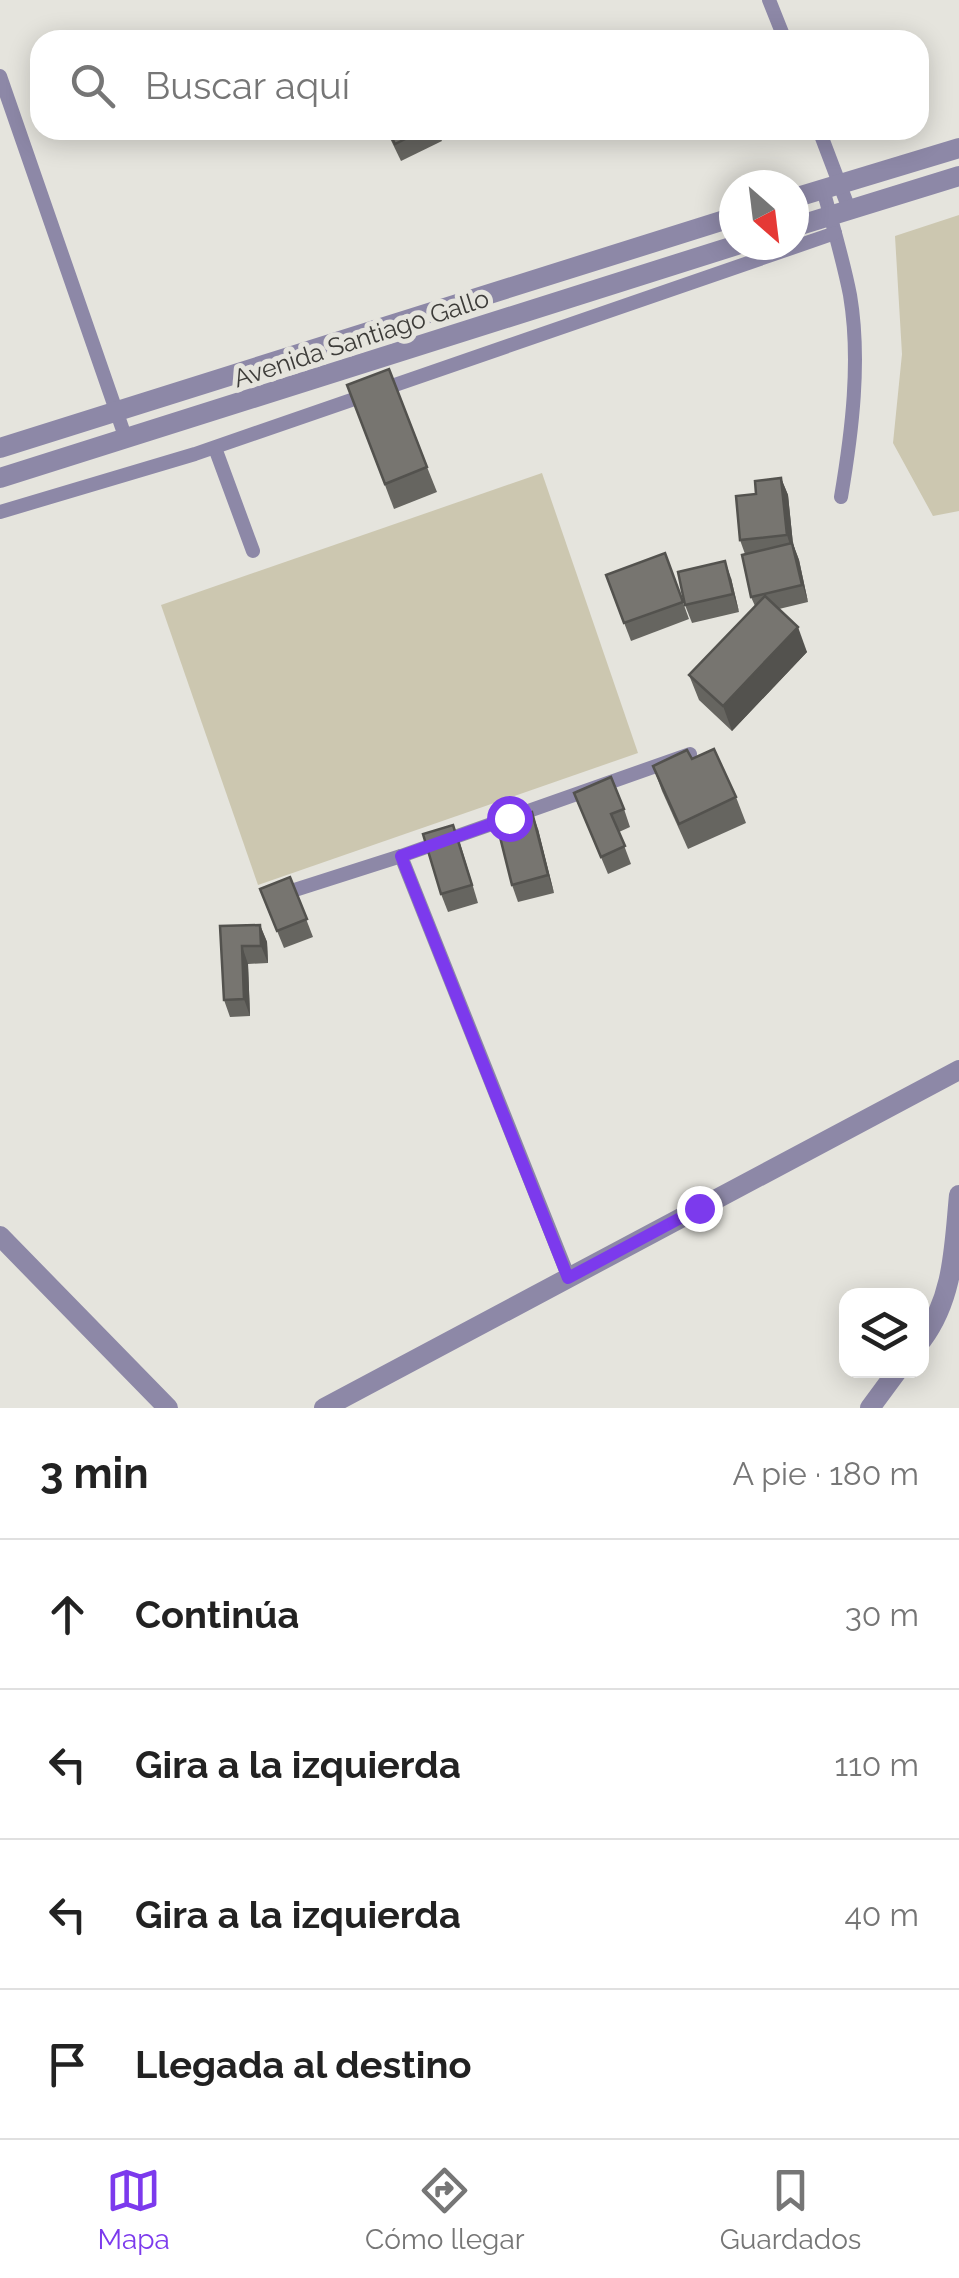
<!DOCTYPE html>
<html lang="es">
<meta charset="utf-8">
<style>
body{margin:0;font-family:Raleway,sans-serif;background:#f2f2f2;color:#222}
.controls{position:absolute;right:30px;bottom:30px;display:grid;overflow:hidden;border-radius:20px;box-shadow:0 5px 25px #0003}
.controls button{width:90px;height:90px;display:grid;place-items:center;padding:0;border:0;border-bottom:2px solid #e0e0e0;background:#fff;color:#222;font:50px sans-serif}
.compass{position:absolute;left:719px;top:170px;width:90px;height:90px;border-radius:50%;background:#fff;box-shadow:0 5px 25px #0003;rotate:152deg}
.stop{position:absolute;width:30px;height:30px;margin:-22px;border:8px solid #7c3aed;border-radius:50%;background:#fff}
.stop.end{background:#7c3aed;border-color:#fff;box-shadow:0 2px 10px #0008}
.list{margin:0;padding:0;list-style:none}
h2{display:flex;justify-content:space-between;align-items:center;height:130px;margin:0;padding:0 40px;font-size:42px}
h2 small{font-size:32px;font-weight:400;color:#767676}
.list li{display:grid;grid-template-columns:65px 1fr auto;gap:30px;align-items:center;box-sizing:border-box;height:150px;padding:0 40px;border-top:2px solid #e0e0e0}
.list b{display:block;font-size:38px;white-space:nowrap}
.list em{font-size:32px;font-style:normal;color:#767676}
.icon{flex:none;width:55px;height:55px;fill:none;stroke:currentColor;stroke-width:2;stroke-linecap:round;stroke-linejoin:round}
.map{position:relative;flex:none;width:959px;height:1408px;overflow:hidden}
.search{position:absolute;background:#fff;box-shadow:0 5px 25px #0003;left:30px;right:30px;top:30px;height:110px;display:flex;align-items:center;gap:25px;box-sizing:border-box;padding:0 35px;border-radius:30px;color:#767676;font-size:38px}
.sheet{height:730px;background:#fff}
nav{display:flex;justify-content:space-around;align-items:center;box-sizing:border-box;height:140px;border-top:2px solid #e0e0e0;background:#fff;font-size:28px;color:#767676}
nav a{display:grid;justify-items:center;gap:5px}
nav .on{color:#7c3aed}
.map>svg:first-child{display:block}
.green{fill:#ccc7b0}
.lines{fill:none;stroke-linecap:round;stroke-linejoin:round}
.service{stroke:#8d88a7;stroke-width:14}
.minor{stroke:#8d88a7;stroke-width:20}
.tertiary{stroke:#8d88a7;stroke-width:20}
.wall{fill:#666560}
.shaded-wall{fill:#53524e}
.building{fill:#777570;stroke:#53524e;stroke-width:2.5}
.route{stroke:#7c3aed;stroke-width:12}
.labels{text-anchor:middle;stroke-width:10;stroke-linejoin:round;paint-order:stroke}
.street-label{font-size:25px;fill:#3d3c39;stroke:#e5e4dd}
</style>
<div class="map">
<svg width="959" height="1408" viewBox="0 0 959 1408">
<rect width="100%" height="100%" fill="#e5e4dd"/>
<g class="green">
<path d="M959,215V511L933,516L893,443L902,354L895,236Z"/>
<path d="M542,473L638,753L258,885L161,605Z"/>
</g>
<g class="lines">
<g class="service">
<path d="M769,0L785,40"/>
<path d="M0,76L126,439"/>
<path d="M819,130L849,209"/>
<path d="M823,189C832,223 843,259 850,295C861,360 852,432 841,497"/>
<path d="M215,448L253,551"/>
<path d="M0,512L195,454L835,233"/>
<path d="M401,856L569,1278"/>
<path d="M279,895L401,856L690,754"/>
</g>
<g class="minor">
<path d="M0,1236L168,1408"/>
<path d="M922,1340C954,1297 954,1246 959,1195"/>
<path d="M324,1408L959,1070"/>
<path d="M870,1408L898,1370"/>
</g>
<g class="tertiary">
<path d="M794,198L959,148"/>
<path d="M794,227L959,176"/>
<path d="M0,448L734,217"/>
<path d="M0,478L737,245"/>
</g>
</g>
<g class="wall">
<path d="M386,130H437L442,141L401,161Z"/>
<path d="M347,385L427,467L437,492L394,509Z"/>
<path d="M781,478L788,495L793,544L799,560L808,602L779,609L807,652L732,731L699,700L689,675L755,606L751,597L745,554L740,540Z"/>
<path d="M665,553L689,619L631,641L606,575Z"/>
<path d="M731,578L739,612L692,623L685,605Z"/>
<path d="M692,759L736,797L746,823L688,849L662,791L653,766Z"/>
<path d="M574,793L624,809L630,827L619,832L631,864L608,874Z"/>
<path d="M538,829L554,893L518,902L512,885Z"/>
<path d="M460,843L478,903L448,912L441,894Z"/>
<path d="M290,877L313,937L284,948L260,889Z"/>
<path d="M260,925L267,942L268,963L248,964L250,1016L230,1017L224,1000L220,926Z"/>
</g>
<g class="shaded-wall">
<path d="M781,478L788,495L793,544L799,560L808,602L787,535Z"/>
<path d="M725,561L731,578L739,612L733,594Z"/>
<path d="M798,627L807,652L732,731L723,706Z"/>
<path d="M532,812L538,829L554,893L548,875Z"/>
<path d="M260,925L267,942L268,963L261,946Z"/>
<path d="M242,946L248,964L250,1016L244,999Z"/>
</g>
<g class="building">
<path d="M388,130H423L395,144Z"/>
<path d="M389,369L427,467L385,484L347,385Z"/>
<path d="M781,478L787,535L740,540L736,496L756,494L755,481Z"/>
<path d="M792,543L802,585L751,597L742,555Z"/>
<path d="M665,553L683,602L624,623L606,575Z"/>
<path d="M725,561L733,594L685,605L678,572Z"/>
<path d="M765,596L798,627L723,706L689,675Z"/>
<path d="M714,749L736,797L679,824L653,766L687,750L692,759Z"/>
<path d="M611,777L624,809L611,814L625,846L601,857L574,793Z"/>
<path d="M532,812L548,875L512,885L496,821Z"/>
<path d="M453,825L472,885L441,894L423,834Z"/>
<path d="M290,877L307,919L277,931L260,889Z"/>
<path d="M260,925L261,946H242L244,999L224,1000L220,926Z"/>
</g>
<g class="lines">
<path class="route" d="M509,818L401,856L568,1278L699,1208"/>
</g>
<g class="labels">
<g class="street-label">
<text transform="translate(361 338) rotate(-18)" y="9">Avenida Santiago Gallo</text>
</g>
</g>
</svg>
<div class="controls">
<button><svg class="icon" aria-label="layers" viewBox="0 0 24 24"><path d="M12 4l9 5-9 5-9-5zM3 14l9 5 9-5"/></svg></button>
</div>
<svg class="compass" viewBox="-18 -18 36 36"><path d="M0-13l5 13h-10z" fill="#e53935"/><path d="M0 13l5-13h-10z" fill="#767676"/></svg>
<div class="stop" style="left:509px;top:818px"></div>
<div class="stop end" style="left:699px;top:1208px"></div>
<div class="search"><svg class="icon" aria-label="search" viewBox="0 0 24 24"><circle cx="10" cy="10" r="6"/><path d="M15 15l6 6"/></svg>Buscar aquí</div>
</div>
<section class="sheet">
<h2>3 min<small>A pie · 180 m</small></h2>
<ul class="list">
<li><svg class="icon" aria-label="ahead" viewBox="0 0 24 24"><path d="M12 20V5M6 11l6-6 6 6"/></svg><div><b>Continúa</b></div><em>30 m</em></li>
<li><svg class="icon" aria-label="left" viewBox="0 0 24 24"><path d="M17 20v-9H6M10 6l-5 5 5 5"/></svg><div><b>Gira a la izquierda</b></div><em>110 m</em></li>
<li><svg class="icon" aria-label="left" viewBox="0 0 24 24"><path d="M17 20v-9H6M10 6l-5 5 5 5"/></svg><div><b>Gira a la izquierda</b></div><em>40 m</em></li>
<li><svg class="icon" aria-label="arrive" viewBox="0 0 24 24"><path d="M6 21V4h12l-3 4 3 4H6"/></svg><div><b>Llegada al destino</b></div></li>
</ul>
</section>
<nav>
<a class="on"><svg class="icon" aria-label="map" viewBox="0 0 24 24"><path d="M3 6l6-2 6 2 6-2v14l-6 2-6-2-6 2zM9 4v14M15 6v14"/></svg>Mapa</a>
<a><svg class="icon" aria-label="directions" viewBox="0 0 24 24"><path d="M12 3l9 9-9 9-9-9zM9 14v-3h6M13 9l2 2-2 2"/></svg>Cómo llegar</a>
<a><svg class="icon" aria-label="saved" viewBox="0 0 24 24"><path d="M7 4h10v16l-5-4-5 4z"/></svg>Guardados</a>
</nav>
